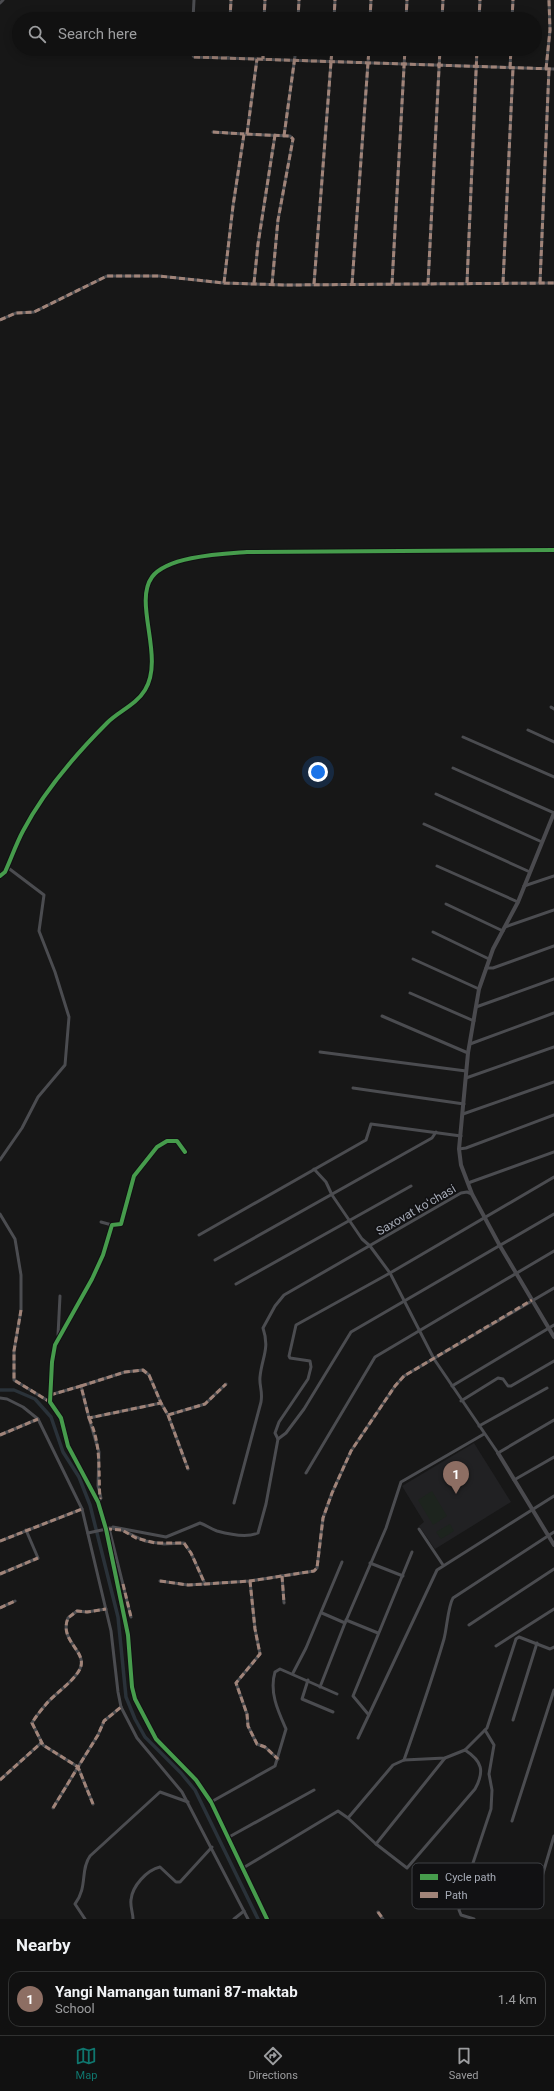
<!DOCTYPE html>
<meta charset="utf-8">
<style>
body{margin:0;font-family:Roboto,sans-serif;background:#1a1a1a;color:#f1f3f6}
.you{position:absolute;left:318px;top:772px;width:14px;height:14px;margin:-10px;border:3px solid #fff;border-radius:50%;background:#1a73e8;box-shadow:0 0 0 6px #1a73e833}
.badge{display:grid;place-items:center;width:26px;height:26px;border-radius:50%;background:#0f766e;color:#fff;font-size:13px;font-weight:700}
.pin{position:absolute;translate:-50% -33px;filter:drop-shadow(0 1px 2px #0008)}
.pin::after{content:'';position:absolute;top:21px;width:14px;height:12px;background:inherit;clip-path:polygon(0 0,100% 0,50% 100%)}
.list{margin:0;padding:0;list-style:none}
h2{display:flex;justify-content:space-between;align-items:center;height:52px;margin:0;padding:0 16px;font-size:17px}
h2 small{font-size:13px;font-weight:400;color:#9c9d9f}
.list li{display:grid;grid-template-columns:26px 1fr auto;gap:12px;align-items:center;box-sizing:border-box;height:56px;margin:0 8px 8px;padding:0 8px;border:1px solid #303131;border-radius:12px}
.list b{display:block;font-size:15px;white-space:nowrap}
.list p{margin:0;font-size:13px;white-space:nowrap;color:#9c9d9f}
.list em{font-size:13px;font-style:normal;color:#9c9d9f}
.icon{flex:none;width:22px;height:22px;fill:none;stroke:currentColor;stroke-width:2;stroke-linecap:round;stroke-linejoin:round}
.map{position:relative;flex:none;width:554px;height:1919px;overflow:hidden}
.search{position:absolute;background:#111;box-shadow:0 2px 10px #0003;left:12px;right:12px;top:12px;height:44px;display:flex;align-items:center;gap:10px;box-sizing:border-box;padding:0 14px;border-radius:22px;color:#9c9d9f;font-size:15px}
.sheet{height:116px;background:#111}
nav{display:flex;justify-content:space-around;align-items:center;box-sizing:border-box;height:56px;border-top:1px solid #303131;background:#111;font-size:11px;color:#9c9d9f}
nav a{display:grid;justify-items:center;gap:2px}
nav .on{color:#0f766e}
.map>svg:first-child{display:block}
.built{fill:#212123}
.green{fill:#1d241e}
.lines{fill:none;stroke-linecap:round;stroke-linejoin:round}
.canal{stroke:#2a3239;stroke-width:3.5}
.street{stroke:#4b4c50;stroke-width:3}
.secondary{stroke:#4a4a4e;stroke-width:4}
.quiet{stroke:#a18479;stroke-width:3;stroke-dasharray:6 3;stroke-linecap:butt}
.cycleway-casing{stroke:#111113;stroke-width:6}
.cycleway{stroke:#469c4c;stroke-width:4}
.labels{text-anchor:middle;stroke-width:3.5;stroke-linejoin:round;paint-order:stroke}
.street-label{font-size:12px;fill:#a8adb8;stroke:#111113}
.key{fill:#111113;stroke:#3e4045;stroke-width:1}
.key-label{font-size:11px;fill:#a8adb8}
</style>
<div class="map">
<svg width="554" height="1919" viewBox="0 0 554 1919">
<rect width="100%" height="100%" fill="#171717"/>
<path class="built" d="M474,1443L511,1502L435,1549L419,1526L424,1522L402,1486Z"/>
<g class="green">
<path d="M432,1491L447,1516L433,1525L418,1500Z"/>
<path d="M450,1524L454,1531L441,1539L436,1532Z"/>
</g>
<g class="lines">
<path class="canal" d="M0,1390H14L35,1399L51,1417L63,1452L79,1477L90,1505L118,1617L126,1697L135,1719L145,1737L181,1773L195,1790L258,1919"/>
<g class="street">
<path d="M0,3L3,0"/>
<path d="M193,19L194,0"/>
<path d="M230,19L231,0"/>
<path d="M264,19L265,0"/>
<path d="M298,19L299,0"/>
<path d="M334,19L335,0"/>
<path d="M370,19L371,0"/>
<path d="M406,19L407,0"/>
<path d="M442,19L443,0"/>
<path d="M479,19L480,0"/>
<path d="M512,19L513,0"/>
<path d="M191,49L192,54L194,57L554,69"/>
<path d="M228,58V49"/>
<path d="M263,59V49"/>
<path d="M510,68L511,49"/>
<path d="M546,69L550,30L549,0"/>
<path d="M213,132L244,134"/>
<path d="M247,134L257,59"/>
<path d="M284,136L296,49"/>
<path d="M224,283L233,206L244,134L290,136L293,139L278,220L272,284"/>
<path d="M254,283L258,244L275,135"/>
<path d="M467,283L477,49"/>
<path d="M503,283L513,68"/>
<path d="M540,283L549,69"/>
<path d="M314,284L332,49"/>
<path d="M352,284L369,49"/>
<path d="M392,284L405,49"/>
<path d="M428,284L440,49"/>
<path d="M0,320L16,313L34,312L107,276H159L224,283L285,285L554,283"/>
<path d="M551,707L554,709"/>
<path d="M528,730L554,742"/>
<path d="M463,737L554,777"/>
<path d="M453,768L554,813"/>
<path d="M436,794L542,842"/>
<path d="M424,824L530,872"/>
<path d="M437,866L518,902"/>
<path d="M0,876L5,872C11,859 16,844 23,831C44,791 75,755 107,723C119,711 136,705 145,690C165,657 133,603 152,577C168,556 222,554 247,552L554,550"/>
<path d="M524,886L554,876"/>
<path d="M446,904L503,931"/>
<path d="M505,927L554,910"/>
<path d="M433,932L489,959"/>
<path d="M413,959L479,989"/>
<path d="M486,968H493L554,946"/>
<path d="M410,993L474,1021"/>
<path d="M476,1007L554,979"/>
<path d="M382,1016L468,1053"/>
<path d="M470,1044L554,1013"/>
<path d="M320,1052L466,1071"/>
<path d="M466,1078L554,1047"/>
<path d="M353,1088L464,1104"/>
<path d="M463,1114L554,1082"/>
<path d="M459,1149L466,1148L554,1115"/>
<path d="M185,1152L177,1141H167L157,1147L134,1176L121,1224L112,1225L103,1255L92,1279L55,1345L52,1362L50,1402L61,1418L68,1446L98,1502L106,1529L128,1635L132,1687L135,1699L156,1739L196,1780L211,1802L267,1919"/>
<path d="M0,1160L22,1128L38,1097L65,1065L69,1017L55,972L39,931L44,895L7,867"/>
<path d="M314,1169L326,1182L332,1195L362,1239L370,1246L390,1273L434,1359L498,1453L554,1420"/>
<path d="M468,1183L554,1152"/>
<path d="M0,1214L15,1239L21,1275V1310L14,1351V1380L50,1402"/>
<path d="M101,1222L112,1225"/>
<path d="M199,1235L366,1140L371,1124L461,1136"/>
<path d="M215,1260L432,1138L436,1132"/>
<path d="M236,1284L411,1186"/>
<path d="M58,1335L60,1296"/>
<path d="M81,1386L125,1372L143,1370L149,1375L161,1403"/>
<path d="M452,1386L554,1325"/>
<path d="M50,1395L81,1386L89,1418L161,1403L168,1415L205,1404L226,1384"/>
<path d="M0,1398L7,1399L23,1407L38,1419L82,1509L111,1631L118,1692L121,1707L137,1738L182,1792L248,1919"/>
<path d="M461,1401L498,1378L503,1379L508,1386H511L554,1361"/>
<path d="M168,1415L188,1469"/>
<path d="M89,1418L99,1452L98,1486L101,1498L98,1502"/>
<path d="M479,1426L547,1388"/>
<path d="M0,1435L38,1419"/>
<path d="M278,1439L275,1433L279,1422L308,1379L311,1367L310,1361L290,1358L289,1356L296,1325L390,1273L554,1177"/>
<path d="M306,1473L375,1357L554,1251"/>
<path d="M514,1480L554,1457"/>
<path d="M234,1503L261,1402C263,1391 259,1386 260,1377C262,1357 270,1349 263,1328L275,1306L284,1295L461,1193L467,1192L472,1194"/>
<path d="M113,1527L166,1537L200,1523C206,1525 211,1529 217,1531C228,1534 247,1538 258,1533L266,1504L278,1439L286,1433L304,1409L351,1332L554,1214"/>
<path d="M109,1528L131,1617"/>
<path d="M419,1529L443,1565"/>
<path d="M88,1533L111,1528L122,1530L145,1541L164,1544L184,1543L191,1553L205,1584L250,1581L314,1571L317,1568L323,1518L332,1493L351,1451L395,1386L404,1376L554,1288"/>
<path d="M0,1541L82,1509"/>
<path d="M370,1563L403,1576"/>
<path d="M0,1574L38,1558L26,1530"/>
<path d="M282,1576L284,1603"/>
<path d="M160,1581L188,1585L205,1584"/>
<path d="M250,1581L255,1629L260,1654L236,1683L247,1714L248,1726L257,1744L265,1747L278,1759"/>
<path d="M0,1608L15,1601"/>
<path d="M322,1613L345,1623"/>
<path d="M346,1620L378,1633"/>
<path d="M469,1625L554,1569"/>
<path d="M496,1646L554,1609"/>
<path d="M293,1673L306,1648L342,1562"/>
<path d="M308,1680L302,1699L333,1712"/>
<path d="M320,1687L345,1623L386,1528L401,1482L484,1434"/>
<path d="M368,1714L353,1696L412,1552"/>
<path d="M513,1720L537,1643"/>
<path d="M358,1738L437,1570L554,1496"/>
<path d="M465,1750L487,1728L516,1639L519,1637L550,1649L554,1647"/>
<path d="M404,1760C418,1720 432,1680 444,1639C447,1628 448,1606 453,1598L554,1532"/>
<path d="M0,1780L41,1743"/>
<path d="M211,1802L275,1766L286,1729C278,1711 269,1692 275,1672L280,1669L337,1694"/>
<path d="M93,1804L78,1767L98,1735L104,1721L121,1707"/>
<path d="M53,1808L78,1767L43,1745L32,1723C36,1716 42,1709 47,1703C56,1693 78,1678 81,1666C85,1650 59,1640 68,1618L77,1611L87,1612L106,1609"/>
<path d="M512,1821L554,1690"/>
<path d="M229,1837L314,1790"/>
<path d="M376,1844L445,1758"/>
<path d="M243,1868L338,1811L348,1818L393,1765L404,1760L445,1758L465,1750C482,1761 485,1771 475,1789L407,1868L376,1844L348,1818"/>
<path d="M468,1878L491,1809L492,1790L489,1774L494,1745L485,1730"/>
<path d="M378,1912L383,1919"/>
<path d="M85,1919L75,1904C88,1887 80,1870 90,1856L160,1792L188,1802"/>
<path d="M133,1919C133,1913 130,1906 131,1900C132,1886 147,1870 160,1867L176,1882H180L212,1847"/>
<path d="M234,1919L244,1911"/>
<path d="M474,1919L461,1915L459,1910L468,1878L536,1897L554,1836"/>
</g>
<g class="secondary">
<path d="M554,813L518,902L493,949L479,989L468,1053L459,1149L461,1165L472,1194L500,1246L554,1337"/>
<path d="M498,1453L554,1545"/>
</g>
<g class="quiet">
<path d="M230,19L231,0"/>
<path d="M264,19L265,0"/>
<path d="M298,19L299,0"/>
<path d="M334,19L335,0"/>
<path d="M370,19L371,0"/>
<path d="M406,19L407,0"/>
<path d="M442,19L443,0"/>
<path d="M479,19L480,0"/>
<path d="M512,19L513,0"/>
<path d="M194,57L554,69"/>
<path d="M263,59V49"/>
<path d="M510,68L511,49"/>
<path d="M546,69L550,30L549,0"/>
<path d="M213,132L244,134"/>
<path d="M247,134L257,59"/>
<path d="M284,136L296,49"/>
<path d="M224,283L233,206L244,134L290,136L293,139L278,220L272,284"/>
<path d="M254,283L258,244L275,135"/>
<path d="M467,283L477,49"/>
<path d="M503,283L513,68"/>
<path d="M540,283L549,69"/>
<path d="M314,284L332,49"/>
<path d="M352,284L369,49"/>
<path d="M392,284L405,49"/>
<path d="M428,284L440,49"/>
<path d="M0,320L16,313L34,312L107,276H159L224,283L285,285L554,283"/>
<path d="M21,1310L14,1351V1380L50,1402"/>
<path d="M81,1386L125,1372L143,1370L149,1375L161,1403"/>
<path d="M50,1395L81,1386L89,1418L161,1403L168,1415L205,1404L226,1384"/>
<path d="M168,1415L188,1469"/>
<path d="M89,1418C102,1446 98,1471 100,1499"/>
<path d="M0,1435L38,1419"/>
<path d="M106,1529L122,1530L136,1538L155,1543H184L191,1553L205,1584L250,1581L314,1571L317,1568L323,1518L332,1493L351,1451L395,1386L404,1376L532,1300"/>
<path d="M0,1541L82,1509"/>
<path d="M0,1574L38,1558"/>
<path d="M282,1576L284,1603"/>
<path d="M160,1581L188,1585L205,1584"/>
<path d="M250,1581L255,1629L260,1654L236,1683L247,1714L248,1726L257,1744L265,1747L278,1759"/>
<path d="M123,1584L131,1617"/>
<path d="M0,1608L15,1601"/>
<path d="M0,1780L41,1743"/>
<path d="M93,1804L78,1767L98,1735L104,1721L121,1707"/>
<path d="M53,1808L78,1767L43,1745L32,1723C36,1716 42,1709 47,1703C56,1693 78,1678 81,1666C85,1650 59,1640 68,1618L77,1611L87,1612L106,1609"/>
<path d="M378,1912L383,1919"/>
</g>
<g class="cycleway-casing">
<g id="cycleway">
<path d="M0,876L5,872C11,859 16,844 23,831C44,791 75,755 107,723C119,711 136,705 145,690C165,657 133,603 152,577C168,556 222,554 247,552L554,550"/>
<path d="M185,1152L177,1141H167L157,1147L134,1176L121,1224L112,1225L103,1255L92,1279L55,1345L52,1362L50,1402L61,1418L68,1446L98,1502L106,1529L128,1635L132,1687L135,1699L156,1739L196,1780L211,1802L267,1919"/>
</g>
</g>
<use href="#cycleway" class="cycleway"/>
</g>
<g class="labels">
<g class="street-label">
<text transform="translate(416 1210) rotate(-30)" y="4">Saxovat koʻchasi</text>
</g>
</g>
<rect x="412" y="1863" width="132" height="46" rx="6" class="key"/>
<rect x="420" y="1874" width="18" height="6" fill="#469c4c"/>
<rect x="420" y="1892" width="18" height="6" fill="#a18479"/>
<g class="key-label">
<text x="445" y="1881">Cycle path</text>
<text x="445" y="1899">Path</text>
</g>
</svg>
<div class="you"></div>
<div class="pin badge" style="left:456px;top:1494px;background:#8d6e63">1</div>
<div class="search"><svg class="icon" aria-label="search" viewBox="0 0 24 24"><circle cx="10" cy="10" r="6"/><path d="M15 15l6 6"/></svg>Search here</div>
</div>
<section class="sheet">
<h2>Nearby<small></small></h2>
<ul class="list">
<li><span class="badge" style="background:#8d6e63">1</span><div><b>Yangi Namangan tumani 87-maktab</b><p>School</p></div><em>1.4 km</em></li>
</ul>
</section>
<nav>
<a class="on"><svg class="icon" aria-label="map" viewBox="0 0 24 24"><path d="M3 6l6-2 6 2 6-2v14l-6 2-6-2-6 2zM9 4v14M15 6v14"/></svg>Map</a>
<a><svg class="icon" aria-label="directions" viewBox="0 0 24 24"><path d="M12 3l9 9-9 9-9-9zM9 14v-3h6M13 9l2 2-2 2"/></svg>Directions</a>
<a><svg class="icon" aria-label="saved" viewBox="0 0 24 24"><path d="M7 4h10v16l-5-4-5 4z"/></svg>Saved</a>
</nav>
